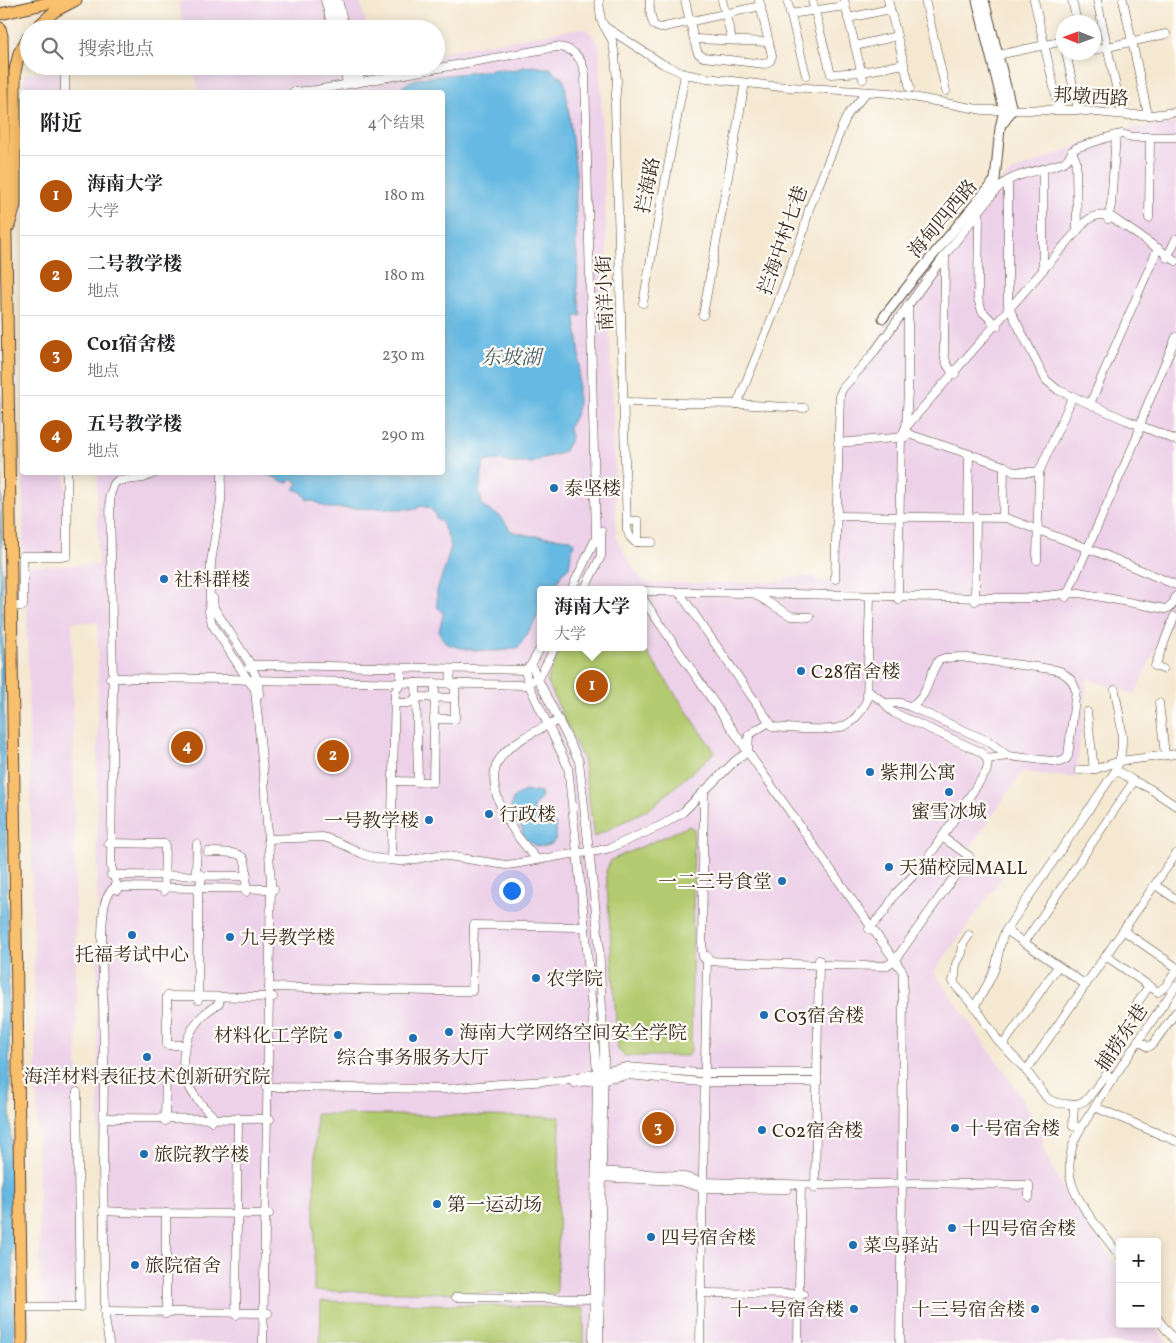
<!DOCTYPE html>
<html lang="zh">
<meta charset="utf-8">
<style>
body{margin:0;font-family:Vollkorn,"Noto Serif SC",serif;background:#f6f6f6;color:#202124}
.controls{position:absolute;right:15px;bottom:15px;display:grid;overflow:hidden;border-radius:5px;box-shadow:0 2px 12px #0003}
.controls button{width:45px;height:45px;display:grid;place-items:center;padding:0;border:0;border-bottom:1px solid #e0e0e0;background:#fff;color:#202124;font:25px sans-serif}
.compass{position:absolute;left:1056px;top:15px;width:45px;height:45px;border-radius:50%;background:#fff;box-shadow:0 2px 12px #0003;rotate:271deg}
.you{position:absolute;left:511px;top:890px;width:18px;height:18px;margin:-12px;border:4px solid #fff;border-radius:50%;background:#1a73e8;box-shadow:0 0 0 8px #1a73e833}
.badge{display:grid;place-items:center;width:32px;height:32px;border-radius:50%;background:#b45309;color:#fff;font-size:16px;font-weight:700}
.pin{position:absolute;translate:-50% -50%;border:2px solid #fff;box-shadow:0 1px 5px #0006}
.popup{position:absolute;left:537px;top:586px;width:110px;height:65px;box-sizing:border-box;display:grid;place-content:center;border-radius:5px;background:#fff;filter:drop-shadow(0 1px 4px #0005);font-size:16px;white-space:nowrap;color:#757577}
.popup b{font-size:19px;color:#202124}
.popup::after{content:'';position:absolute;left:50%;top:100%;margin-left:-10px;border:10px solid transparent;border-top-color:#fff}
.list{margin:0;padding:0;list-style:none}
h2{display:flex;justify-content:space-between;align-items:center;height:65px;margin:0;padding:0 20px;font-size:21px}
h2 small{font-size:16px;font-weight:400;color:#757577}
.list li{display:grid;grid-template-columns:32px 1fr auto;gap:15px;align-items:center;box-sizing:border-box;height:80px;padding:0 20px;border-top:1px solid #e0e0e0}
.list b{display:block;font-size:19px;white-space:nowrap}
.list p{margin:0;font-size:16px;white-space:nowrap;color:#757577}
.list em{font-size:16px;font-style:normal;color:#757577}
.icon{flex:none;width:28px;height:28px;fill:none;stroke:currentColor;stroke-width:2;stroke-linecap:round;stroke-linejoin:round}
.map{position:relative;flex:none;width:1176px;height:1343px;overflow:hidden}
.search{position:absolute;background:#fff;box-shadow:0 2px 12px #0003;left:20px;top:20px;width:425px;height:55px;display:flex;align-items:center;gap:12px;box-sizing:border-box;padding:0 18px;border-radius:28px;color:#757577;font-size:19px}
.panel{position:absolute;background:#fff;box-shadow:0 2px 12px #0003;left:20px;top:90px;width:425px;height:385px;border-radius:5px}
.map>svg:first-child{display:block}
.built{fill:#edd1e9;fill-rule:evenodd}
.green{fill:#b3cb70;stroke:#777a47}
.water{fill:#66b9e2;stroke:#507280}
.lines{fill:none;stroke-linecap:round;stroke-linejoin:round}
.minor-casing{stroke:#574639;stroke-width:9}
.tertiary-casing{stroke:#574639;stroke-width:11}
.primary-casing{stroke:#574639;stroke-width:13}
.minor{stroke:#fff;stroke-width:8}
.tertiary{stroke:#fff;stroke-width:9}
.primary{stroke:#f8bf6c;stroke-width:11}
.poi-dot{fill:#1f6fb2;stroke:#fdfcf7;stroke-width:2}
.labels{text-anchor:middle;stroke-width:4.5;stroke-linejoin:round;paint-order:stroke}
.street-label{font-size:19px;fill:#3b2a1e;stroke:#fdfcf7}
.poi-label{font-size:19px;fill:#3b2a1e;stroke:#fdfcf7;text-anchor:start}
.water-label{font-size:20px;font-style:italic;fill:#4a5c63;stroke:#fdfcf7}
</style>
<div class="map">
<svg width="1176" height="1343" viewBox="0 0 1176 1343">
<rect width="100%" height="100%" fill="#fdfcf7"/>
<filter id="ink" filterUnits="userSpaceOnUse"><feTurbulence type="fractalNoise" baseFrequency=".02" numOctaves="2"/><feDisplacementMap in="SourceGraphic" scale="10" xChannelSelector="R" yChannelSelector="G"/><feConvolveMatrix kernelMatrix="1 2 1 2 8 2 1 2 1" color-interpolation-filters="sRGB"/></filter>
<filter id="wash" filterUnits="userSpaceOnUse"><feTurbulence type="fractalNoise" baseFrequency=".0096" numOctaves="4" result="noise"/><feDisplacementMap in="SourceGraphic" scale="20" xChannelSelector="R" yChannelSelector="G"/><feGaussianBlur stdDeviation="1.12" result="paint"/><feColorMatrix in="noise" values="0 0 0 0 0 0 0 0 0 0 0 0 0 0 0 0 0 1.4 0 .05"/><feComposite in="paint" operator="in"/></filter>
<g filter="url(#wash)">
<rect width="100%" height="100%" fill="#f5e8d1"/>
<g class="built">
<path d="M189,0H360L367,29H184L178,3Z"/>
<path d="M581,28L587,30L592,34L599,46L615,468L616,538L633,568L646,583H752L784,582V579L793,577H815L817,581H833L837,400L870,353L875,341L895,310L1000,181L1011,172L1057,154L1086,141L1133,128L1176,123V627L1167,624L1135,694L1087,679L1076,778L1022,772L967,852L1002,878L934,972L1011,1081L1042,1132L1043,1148L1063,1189L1120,1270V1324H1153L1168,1343H106L100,1195L97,1019L98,622H72L80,1307H41L27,622V566L98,565L97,473L442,472V92H199L193,66H436V53ZM541,590H643V647H541Z"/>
<path d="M65,72V92H24V74Z"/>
<path d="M23,473H66L67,556H23Z"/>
</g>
<g class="green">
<path d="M561,647H643L715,752L652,807L594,837L583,759L547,681Z"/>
<path d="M689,826L694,829L691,1051L687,1056H625L618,1050L606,871L611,860Z"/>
<path d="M316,1114L560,1117L557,1294L314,1291Z"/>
<path d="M321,1301L584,1308V1343H320Z"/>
</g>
<g class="water">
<path d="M535,66L543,68H550L557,75L562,77L565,84L567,98L576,172V247L578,262L577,287L581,314V316H575C575,327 578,336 579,347C580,360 579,373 578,386C577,405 581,408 569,426V431L571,436L570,441L566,448L562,453L543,458L532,463H509C503,459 491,460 484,462L479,492L482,504L485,508L501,517L511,531L526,535L571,539C577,546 572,546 571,554C570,558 570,563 569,567L562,573L554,590H541V611L519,647C503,654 463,651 448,644C443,641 441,636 439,631L443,615V612L437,607V590L446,565L451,545L442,523L435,517L436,515L430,508L421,506L416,509L329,508C321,506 316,500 307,500L302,492L294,489L298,483L293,479L286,483L265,473L442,472V92H394L411,81L420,78L502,69L512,71L523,67Z"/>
<path d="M0,394L3,650L14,1343H0Z"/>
<path d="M526,791L537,792L541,793V799L533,807C535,819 547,816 555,823C560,842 552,849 533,845L523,835L522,828C507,817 506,796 526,791Z"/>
</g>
</g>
<g filter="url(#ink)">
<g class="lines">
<g class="minor-casing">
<g id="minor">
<path d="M325,0L332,27"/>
<path d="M332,0L339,26"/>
<path d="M338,0L344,24"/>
<path d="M599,0L601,20L612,40L615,55L617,81L615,104L627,529L630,537L635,542H652"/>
<path d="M650,0C649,5 651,23 655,26C657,27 658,27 660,28L761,6"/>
<path d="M685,0L696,48L698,53L703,57L765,64L770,61L772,56L759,0"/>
<path d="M722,0L732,40"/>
<path d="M787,0L806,75"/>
<path d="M812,0L831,74L862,72L904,64"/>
<path d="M844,0L863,79"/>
<path d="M888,0L910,88"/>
<path d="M925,0L946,91"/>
<path d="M1034,0L1059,109"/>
<path d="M1072,0L1077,22"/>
<path d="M1097,0L1122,114"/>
<path d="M1123,0L1148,115"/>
<path d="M790,14L845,6"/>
<path d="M848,18L890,9"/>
<path d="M604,26L663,64L685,74L707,78L773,86L891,93L983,110H1075L1127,115H1151L1176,112"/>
<path d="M694,39L769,42"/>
<path d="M855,46L897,36"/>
<path d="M1094,50L1166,34"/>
<path d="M1066,52L1078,110"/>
<path d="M998,55L1064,41"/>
<path d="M343,66L347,83"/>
<path d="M350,66L355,82"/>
<path d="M356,66L360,81"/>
<path d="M65,72V92"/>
<path d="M293,92L316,90L556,47C573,47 582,58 585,74L596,538L571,590"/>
<path d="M1072,151L1076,161L1077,231"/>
<path d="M1043,169V270"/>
<path d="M1008,181V306L1046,380L1058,390L1126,420L1176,440"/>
<path d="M979,212L978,299L982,311L997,326"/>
<path d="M1149,218L1150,137"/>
<path d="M1108,219L1111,205L1116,135"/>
<path d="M945,255L944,353C945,362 948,369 955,374"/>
<path d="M1167,258L1176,239"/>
<path d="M643,303L685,74"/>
<path d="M703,315L745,83"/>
<path d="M623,402L737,404L804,408"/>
<path d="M737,404L776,308L803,233L809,209L842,127L848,114L867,92"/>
<path d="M1090,404L1158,248"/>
<path d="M906,428L908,391V305"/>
<path d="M904,431L914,436L969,454L968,517"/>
<path d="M838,443L905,437"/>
<path d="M969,454L1004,466L1014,472H1039L1073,396"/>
<path d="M222,472L221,501L211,562L209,612L212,624L248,680L255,689L264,780L271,882L263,1343"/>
<path d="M836,516L1006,518L1100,553L1176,585"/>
<path d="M1003,517L1004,466"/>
<path d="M627,521H638V542"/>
<path d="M1037,560L1039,472"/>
<path d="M835,579L840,394L843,388L872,355L945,255L996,190C1014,171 1041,172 1064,162C1070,159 1070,152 1076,148L1109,137L1122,134L1132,137H1176"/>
<path d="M584,590L601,556V531"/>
<path d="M643,591L986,598H1029L1063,594L1080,593L1165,609C1172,608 1174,602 1176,596"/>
<path d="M679,592L773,727C785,728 797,729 809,729C839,731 853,729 867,700L870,597"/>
<path d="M756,595L791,616L810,617"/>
<path d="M1066,597L1137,437L1144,413L1176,337"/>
<path d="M213,598L214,608L251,665L258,681L259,694"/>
<path d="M643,599L752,758L903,972L902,1184L900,1343"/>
<path d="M898,599L901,437L906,427L1084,223C1093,215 1101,213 1113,218L1176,261"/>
<path d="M975,601L976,517"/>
<path d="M13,613L14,606H23V556H67V472"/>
<path d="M531,665L579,761L595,904L599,943L604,1054L599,1343"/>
<path d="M249,667L251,665H275L525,670L531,665L541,647"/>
<path d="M1163,669L1155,666L1174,617"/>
<path d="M525,670L528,683L568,767L586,938L597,1073L593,1343"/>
<path d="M110,678L233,679L248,680L525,685L540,676L555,647"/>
<path d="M416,683L418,782"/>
<path d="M868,691L885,703L889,709L894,713L979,751C987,756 990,762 986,772L921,868L896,893L885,911L869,929"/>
<path d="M394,703H411L416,697L455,698"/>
<path d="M885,703H901L911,707L988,741L1008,756L1060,762L1066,759L1068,756L1076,690L1072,681L1067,676L1060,671L1051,669L960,657L945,658L939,660C927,676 930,695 911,707"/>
<path d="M1159,703L1165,755"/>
<path d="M1087,712L1094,769"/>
<path d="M434,719H455V687L450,684L451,669"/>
<path d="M748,739L749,735L769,722"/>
<path d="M987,759L1008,756"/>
<path d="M1079,770L1096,769L1120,761L1176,754"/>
<path d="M1116,770L1134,781"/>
<path d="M393,781L433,782L435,683"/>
<path d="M704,791L702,951L703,957L707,961L822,965L886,966L895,960L969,856L942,837"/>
<path d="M268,839L323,837C338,841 350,848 363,854C374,859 387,860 398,861C413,862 426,855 441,855L506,865L514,864L565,855L597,851L610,848L662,825L683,812L736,760L748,752L749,735"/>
<path d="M108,843L165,844L164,891"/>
<path d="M197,844L196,872L201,875V884L198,888V1000"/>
<path d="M208,852C248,853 247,851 246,892"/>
<path d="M537,859C516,838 479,786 501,757C513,740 541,729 559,720"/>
<path d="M391,860L395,692L401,683V668"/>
<path d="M111,875L247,876"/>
<path d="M1155,885L1176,899"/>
<path d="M118,890L111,866L113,686L110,495L114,484L117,481L143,478L157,472"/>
<path d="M1006,930L1086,985"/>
<path d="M1124,931L1176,967"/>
<path d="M969,935L963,944L962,953L956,964L955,976L953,981L956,986L978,1011L997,1039L1025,1069L1047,1098C1056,1105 1078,1107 1087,1099L1106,1075L1113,1078"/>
<path d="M1024,943L1134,781L1149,788L1176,806"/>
<path d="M1106,956L1158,992L1166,986L1176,971"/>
<path d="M269,987L432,991H472L474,925L575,927H585"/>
<path d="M974,1007C982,994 990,982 995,968C999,955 999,942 1006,930L1116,770C1128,744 1119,717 1115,690"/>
<path d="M1132,1011L1149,986"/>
<path d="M1138,1040L1148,1047L1153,1044L1176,1012"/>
<path d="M186,1045H167V996L273,997"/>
<path d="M1003,1045L1058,966"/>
<path d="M1026,1071L1176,854"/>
<path d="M574,1083L628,1075L700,1082H817"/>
<path d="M267,1087L447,1089L500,1084L564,1080L627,1067L699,1073H817"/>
<path d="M1074,1104L1073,1126L1081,1127"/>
<path d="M1095,1107L1176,1141"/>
<path d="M103,1118L270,1119"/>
<path d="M165,1121L166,1074H185"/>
<path d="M212,1121V1115C202,1106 193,1096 188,1084C175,1053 191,1018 219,1004L220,997"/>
<path d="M597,1171L681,1176L703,1182L822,1185L920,1183L1029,1185V1197"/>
<path d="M597,1177L679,1181L703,1188L787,1189"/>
<path d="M815,1188L819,960"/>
<path d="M103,1211L144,1213L269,1214"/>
<path d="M1120,1257C1106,1236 1079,1207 1072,1184C1067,1169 1070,1149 1077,1135C1084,1121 1095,1107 1103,1094C1127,1057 1151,1022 1176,986"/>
<path d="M701,1293L803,1294"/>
<path d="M456,1297L598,1299"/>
<path d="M22,1307H80L77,1092"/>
<path d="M104,1311L268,1313"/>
<path d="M166,1314V1213"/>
<path d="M236,1315L238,1118"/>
<path d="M1157,1318L1176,1342"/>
<path d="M109,1343L105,1318L103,1161L104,1065L102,934C103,918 102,896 115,887L274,889"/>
<path d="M700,1343L707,956"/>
<path d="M798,1343L801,1185"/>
</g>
</g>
<g class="tertiary-casing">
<g id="tertiary">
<path d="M984,0L1012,110L1004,122"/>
<path d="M883,318L911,282L995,180L1000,128L1004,110L977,0"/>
</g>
</g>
<g class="primary-casing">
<g id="primary">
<path d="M0,14L61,0"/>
<path d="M0,28L2,36L6,237L22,1343"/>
<path d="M35,29L55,11L76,0"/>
<path d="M9,226L15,205V71L19,53L29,36"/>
</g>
</g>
<use href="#minor" class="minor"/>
<use href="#tertiary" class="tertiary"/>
<use href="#primary" class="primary"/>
</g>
</g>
<g class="poi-dot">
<circle cx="554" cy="488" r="5"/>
<circle cx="164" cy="579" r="5"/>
<circle cx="801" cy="671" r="5"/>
<circle cx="870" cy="772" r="5"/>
<circle cx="949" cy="792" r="5"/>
<circle cx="489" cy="814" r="5"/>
<circle cx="429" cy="820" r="5"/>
<circle cx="889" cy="867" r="5"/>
<circle cx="782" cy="881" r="5"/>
<circle cx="132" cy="935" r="5"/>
<circle cx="230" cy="937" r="5"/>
<circle cx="536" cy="978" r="5"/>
<circle cx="764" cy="1015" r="5"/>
<circle cx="449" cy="1032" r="5"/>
<circle cx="338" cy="1035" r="5"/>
<circle cx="413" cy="1038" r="5"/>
<circle cx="147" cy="1057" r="5"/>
<circle cx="955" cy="1128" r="5"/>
<circle cx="762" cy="1130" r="5"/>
<circle cx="144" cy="1154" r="5"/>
<circle cx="437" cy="1204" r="5"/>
<circle cx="952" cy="1228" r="5"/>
<circle cx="651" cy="1237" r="5"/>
<circle cx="853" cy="1245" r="5"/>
<circle cx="135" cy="1265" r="5"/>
<circle cx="854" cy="1309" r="5"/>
<circle cx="1035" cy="1309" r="5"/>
</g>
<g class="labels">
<g class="street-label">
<text transform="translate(1091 96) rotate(3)" y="7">邦墩西路</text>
<text transform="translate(647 185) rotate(-79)" y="7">拦海路</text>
<text transform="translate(942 218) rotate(-50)" y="7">海甸四西路</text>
<text transform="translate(782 240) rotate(-71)" y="7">拦海中村七巷</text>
<text transform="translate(604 293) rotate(-92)" y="7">南洋小街</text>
<text transform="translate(1121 1037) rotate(-56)" y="7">捕捞东巷</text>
</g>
<g class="poi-label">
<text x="564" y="495">泰坚楼</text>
<text x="174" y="586">社科群楼</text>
<text x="811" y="678">C28宿舍楼</text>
<text x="880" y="779">紫荆公寓</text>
<text x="949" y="818" text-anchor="middle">蜜雪冰城</text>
<text x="499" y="821">行政楼</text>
<text x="419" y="827" text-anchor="end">一号教学楼</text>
<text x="899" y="874">天猫校园MALL</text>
<text x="772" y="888" text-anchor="end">一二三号食堂</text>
<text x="240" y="944">九号教学楼</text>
<text x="132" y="961" text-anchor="middle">托福考试中心</text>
<text x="546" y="985">农学院</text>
<text x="774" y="1022">C03宿舍楼</text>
<text x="459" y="1039">海南大学网络空间安全学院</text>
<text x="328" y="1042" text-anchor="end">材料化工学院</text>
<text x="413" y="1064" text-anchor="middle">综合事务服务大厅</text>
<text x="147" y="1083" text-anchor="middle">海洋材料表征技术创新研究院</text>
<text x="965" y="1135">十号宿舍楼</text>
<text x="772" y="1137">C02宿舍楼</text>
<text x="154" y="1161">旅院教学楼</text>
<text x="447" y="1211">第一运动场</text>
<text x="962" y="1235">十四号宿舍楼</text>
<text x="661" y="1244">四号宿舍楼</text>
<text x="863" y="1252">菜鸟驿站</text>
<text x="145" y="1272">旅院宿舍</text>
<text x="844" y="1316" text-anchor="end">十一号宿舍楼</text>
<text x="1025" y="1316" text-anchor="end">十三号宿舍楼</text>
</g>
<g class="water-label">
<text x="511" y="364">东坡湖</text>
</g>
</g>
</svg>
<div class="controls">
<button>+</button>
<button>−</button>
</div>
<svg class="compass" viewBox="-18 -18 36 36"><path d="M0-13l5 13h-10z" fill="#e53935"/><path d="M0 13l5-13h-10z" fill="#757577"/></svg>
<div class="you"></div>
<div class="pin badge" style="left:592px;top:686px">1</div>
<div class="popup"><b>海南大学</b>大学</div>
<div class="pin badge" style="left:333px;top:756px">2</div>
<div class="pin badge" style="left:658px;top:1128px">3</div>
<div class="pin badge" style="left:187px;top:747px">4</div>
<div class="search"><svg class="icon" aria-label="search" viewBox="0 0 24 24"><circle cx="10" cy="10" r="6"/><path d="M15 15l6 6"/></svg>搜索地点</div>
<section class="panel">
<h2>附近<small>4个结果</small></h2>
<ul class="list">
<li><span class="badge">1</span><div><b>海南大学</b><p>大学</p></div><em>180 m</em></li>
<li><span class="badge">2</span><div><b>二号教学楼</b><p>地点</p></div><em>180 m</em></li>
<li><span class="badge">3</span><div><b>C01宿舍楼</b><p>地点</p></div><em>230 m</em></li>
<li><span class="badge">4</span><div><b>五号教学楼</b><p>地点</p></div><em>290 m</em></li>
</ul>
</section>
</div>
